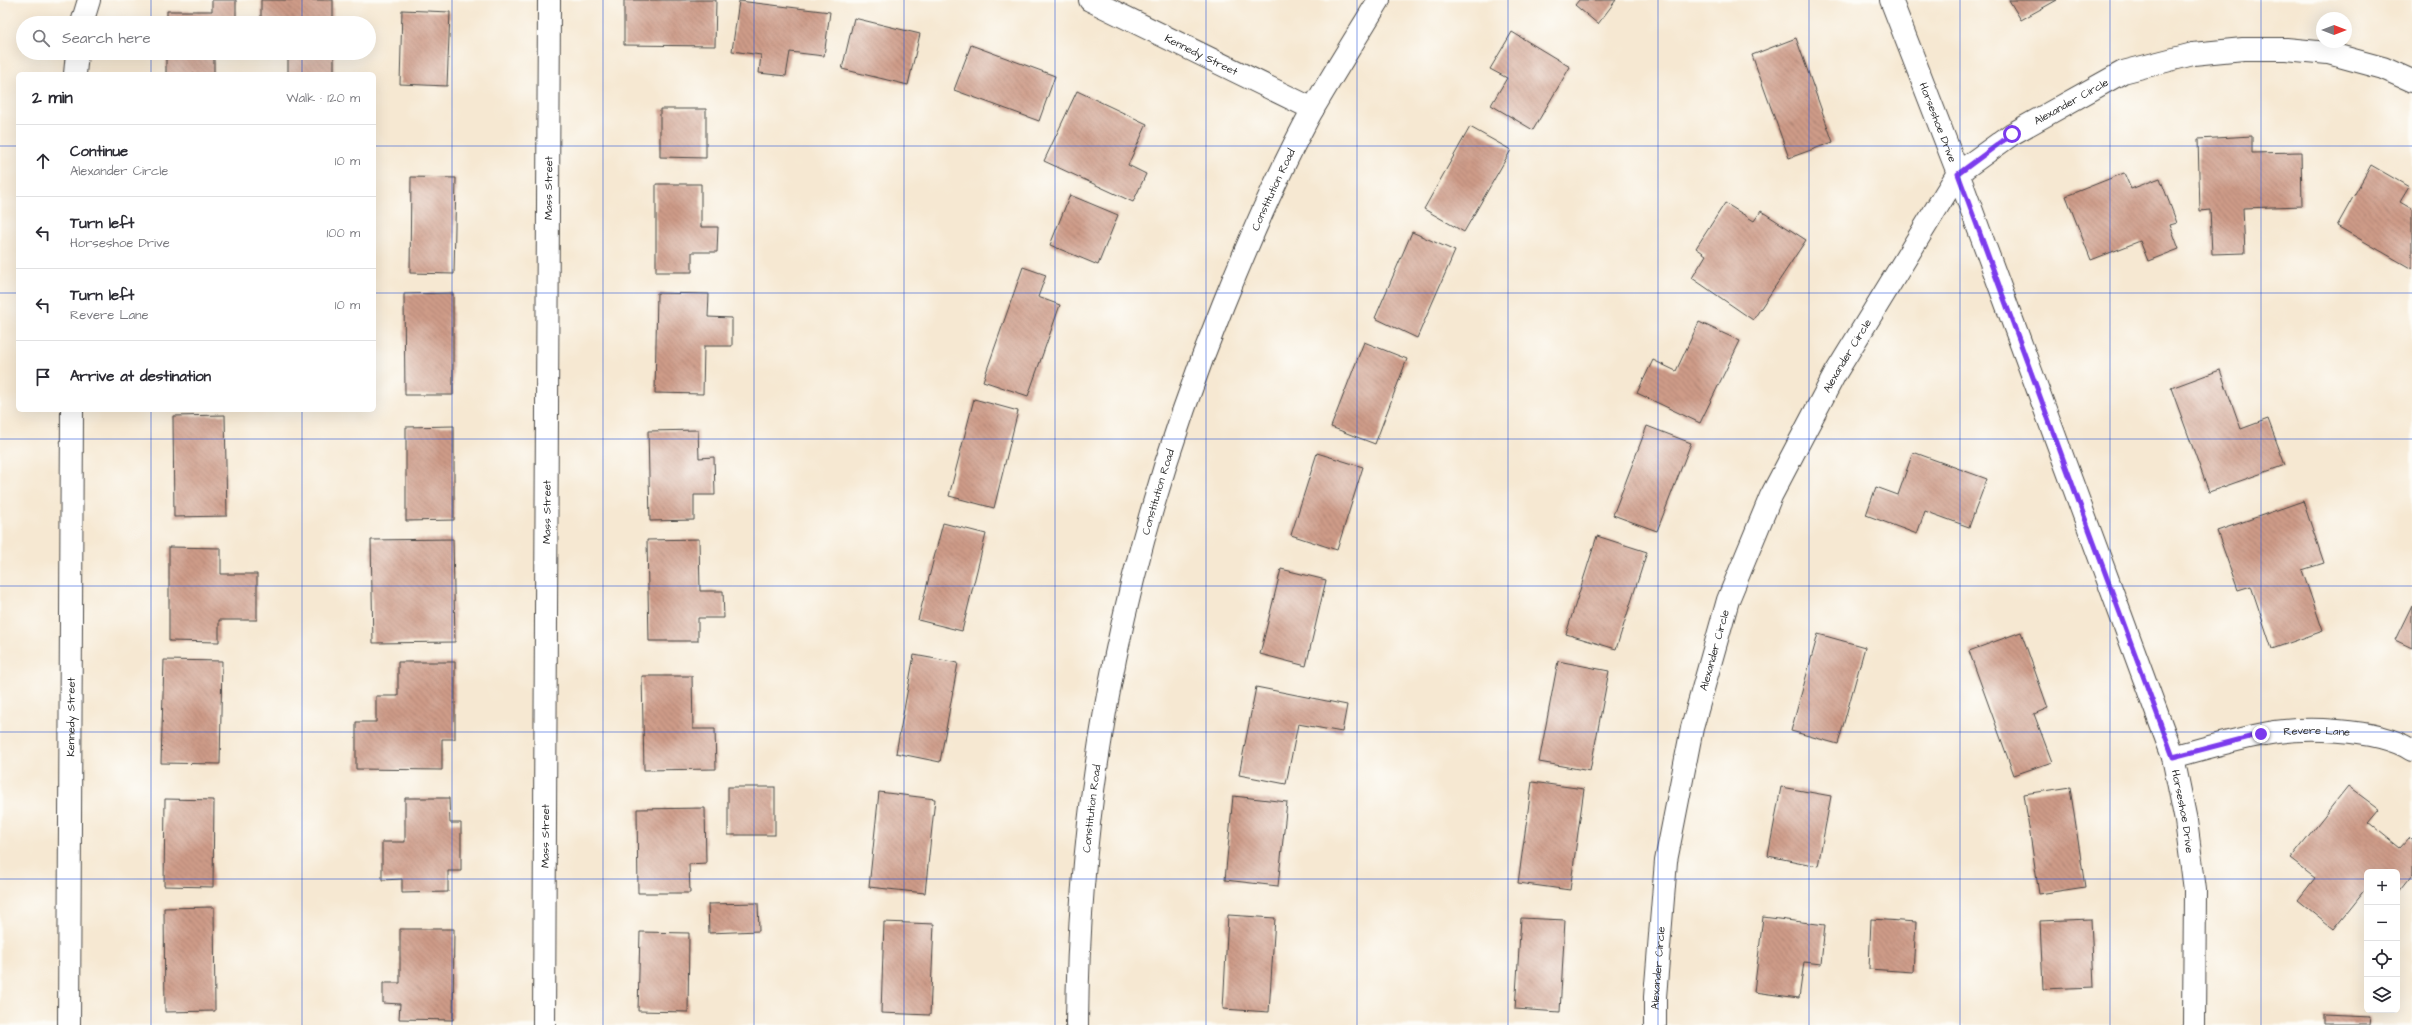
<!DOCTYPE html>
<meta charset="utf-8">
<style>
body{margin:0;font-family:"Architects Daughter",sans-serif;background:#f7f7f7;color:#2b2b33}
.controls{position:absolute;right:12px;bottom:12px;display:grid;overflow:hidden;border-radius:6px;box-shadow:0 4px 16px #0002}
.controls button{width:36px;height:36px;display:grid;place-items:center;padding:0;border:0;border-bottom:1px solid #e1e1e2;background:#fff;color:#2b2b33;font:20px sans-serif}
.compass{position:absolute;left:2316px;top:12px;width:36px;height:36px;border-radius:50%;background:#fff;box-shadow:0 4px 16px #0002;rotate:90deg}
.stop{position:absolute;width:12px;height:12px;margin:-9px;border:3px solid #7c3aed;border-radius:50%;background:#fff}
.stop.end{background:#7c3aed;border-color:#fff;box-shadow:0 1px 4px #0008}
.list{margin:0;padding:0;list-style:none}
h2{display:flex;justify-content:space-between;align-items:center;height:52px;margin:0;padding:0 16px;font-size:17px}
h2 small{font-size:13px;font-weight:400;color:#7c7c81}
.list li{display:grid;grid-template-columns:26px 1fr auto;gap:12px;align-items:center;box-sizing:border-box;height:72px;padding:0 16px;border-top:1px solid #e1e1e2}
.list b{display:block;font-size:15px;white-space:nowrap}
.list p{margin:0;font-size:13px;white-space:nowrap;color:#7c7c81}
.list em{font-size:13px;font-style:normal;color:#7c7c81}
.icon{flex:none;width:22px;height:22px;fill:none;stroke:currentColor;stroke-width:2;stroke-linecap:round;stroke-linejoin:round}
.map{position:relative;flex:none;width:2412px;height:1025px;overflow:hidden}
.search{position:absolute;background:#fff;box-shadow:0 4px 16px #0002;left:16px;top:16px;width:360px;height:44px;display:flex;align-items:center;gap:10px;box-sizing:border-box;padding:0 14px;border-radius:22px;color:#7c7c81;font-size:15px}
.panel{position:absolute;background:#fff;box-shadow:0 4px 16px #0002;left:16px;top:72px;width:360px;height:340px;border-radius:6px}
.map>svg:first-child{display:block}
.building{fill:url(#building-back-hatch)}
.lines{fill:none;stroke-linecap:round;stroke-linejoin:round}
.minor-casing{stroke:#494744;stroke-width:24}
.tertiary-casing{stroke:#494744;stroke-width:24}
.minor{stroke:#fff;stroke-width:22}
.tertiary{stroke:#fff;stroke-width:22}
.route{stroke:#7c3aed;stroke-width:5}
.grid{fill:none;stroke:#1d4ed8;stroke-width:1;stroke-opacity:0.55}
.labels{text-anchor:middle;stroke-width:4;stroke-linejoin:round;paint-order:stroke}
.street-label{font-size:11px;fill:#2b2b2b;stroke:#fdfcf7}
</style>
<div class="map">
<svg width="2412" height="1025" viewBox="0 0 2412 1025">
<defs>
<pattern id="building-back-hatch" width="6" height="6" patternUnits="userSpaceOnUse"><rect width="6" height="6" fill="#ce9b88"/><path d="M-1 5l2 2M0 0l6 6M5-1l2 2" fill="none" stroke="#a77f6f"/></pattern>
</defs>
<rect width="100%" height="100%" fill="#fdfcf7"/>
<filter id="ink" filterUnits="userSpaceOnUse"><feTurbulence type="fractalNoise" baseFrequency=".025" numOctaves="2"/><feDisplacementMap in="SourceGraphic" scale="8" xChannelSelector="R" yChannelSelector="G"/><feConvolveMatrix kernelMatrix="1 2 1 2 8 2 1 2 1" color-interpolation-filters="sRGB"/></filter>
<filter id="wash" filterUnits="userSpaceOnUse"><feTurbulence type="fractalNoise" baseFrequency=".012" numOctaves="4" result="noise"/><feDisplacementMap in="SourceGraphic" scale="16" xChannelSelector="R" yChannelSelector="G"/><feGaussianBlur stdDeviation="0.9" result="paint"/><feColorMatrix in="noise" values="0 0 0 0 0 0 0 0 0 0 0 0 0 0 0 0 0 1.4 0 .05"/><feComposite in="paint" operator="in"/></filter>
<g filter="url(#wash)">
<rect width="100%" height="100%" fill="#f6e8d2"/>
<g id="blocks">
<g class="building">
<path d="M212,0H236V23H167V11H212Z"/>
<rect x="261" y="0" width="72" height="23"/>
<path d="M624,0H716L715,46L624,45Z"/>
<path d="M1579,0H1616L1598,24L1575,5Z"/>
<path d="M2009,0H2057L2021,20Z"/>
<path d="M739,1L830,12L824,56L790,52L786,76L759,73L761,55L732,51Z"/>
<path d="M402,10L450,12L447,86L400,84Z"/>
<path d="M854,18L920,34L908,85L842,69Z"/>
<path d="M1512,32L1570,67L1533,130L1491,105L1507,78L1490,69Z"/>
<path d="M1796,38L1833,142L1789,158L1752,55Z"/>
<path d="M971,45L1055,76L1039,121L954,90Z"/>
<rect x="166" y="53" width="48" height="21"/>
<rect x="288" y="53" width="46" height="21"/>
<path d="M1077,91L1147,124L1128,165L1146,174L1133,202L1044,161Z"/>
<path d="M660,109H706V158L660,157Z"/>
<path d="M1470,127L1511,150L1464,232L1424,209Z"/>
<path d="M2252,136V153L2301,152L2302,206L2243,208L2245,253L2212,254L2210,210L2200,211L2198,139Z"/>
<path d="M2371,165L2409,187L2400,202L2412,209V269L2337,226Z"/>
<path d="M2124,173L2131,189L2160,178L2177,223L2170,225L2179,249L2148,261L2140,241L2091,260L2066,196Z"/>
<path d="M411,177L456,178L454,274L410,273Z"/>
<path d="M656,184H701V227H718L717,252H692V272H656Z"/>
<path d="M1070,195L1118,215L1098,265L1050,245Z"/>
<path d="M1725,203L1754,221L1761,211L1806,240L1753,320L1692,278L1706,255L1696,248Z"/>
<path d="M1412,232L1455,251L1417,338L1375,318Z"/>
<path d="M1023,267L1046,275L1038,297L1060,305L1028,396L983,381Z"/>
<path d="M453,293V395H405L404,294Z"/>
<path d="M657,293L709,294L708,317L732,318V346H704L703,394L655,393Z"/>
<path d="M1699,322L1740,341L1700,423L1637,393L1653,360L1676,371Z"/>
<path d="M1364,342L1407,359L1375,444L1331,427Z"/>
<path d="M2220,370L2241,429L2268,419L2285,465L2209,492L2171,388Z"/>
<path d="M974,399L1018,411L994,508L949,496Z"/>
<path d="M225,415L227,516L174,517L173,416Z"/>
<path d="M454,426V520L406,521V427Z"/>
<path d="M1647,426L1691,443L1657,531L1613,515Z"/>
<path d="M698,430L699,458L714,457L715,495H694V520L650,521L648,431Z"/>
<path d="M1913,452L1987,479L1969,527L1925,511L1917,534L1866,515L1876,487L1898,495Z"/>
<path d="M1317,453L1363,467L1337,550L1291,535Z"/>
<path d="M2303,501L2324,563L2302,570L2323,631L2272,649L2251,586L2238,590L2217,531Z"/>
<path d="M943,523L986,534L962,631L918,620Z"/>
<path d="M1597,536L1647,552L1616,649L1566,634Z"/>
<path d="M453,539L455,642L373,643L371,540Z"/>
<path d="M699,539L700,591H723L724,618H698V641H649L647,540Z"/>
<path d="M169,547L221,548V574H257V620H219V642L169,641Z"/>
<path d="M1281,569L1326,580L1306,666L1260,654Z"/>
<path d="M2412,605V648L2395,640Z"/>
<path d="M2021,632L2048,708L2034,714L2052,762L2014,775L1969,651Z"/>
<path d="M1818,634L1865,647L1838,744L1791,731Z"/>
<path d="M914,655L958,663L940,762L896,753Z"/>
<path d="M164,660L222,661L220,764L161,763Z"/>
<path d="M1558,661L1609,671L1590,771L1539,762Z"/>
<path d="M398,662H455V739H442V770L356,769V722H376V696H398Z"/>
<path d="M642,676H692L693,729H715L716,769L644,770Z"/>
<path d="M1256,687L1347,705L1342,732L1298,724L1286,784L1239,775Z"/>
<path d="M1532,782L1584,789L1570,890L1518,883Z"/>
<path d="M2348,786L2380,810L2369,823L2400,848L2409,838L2412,841V875L2397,894V872H2367V888L2334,929L2298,900L2315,878L2290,859Z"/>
<rect x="728" y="787" width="47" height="48"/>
<path d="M1781,787L1831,796L1818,866L1768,856Z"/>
<path d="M2070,787L2085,887L2039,894L2024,794Z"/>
<path d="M879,792L935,799L925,893L869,887Z"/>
<path d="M1233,796L1287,802L1278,886L1225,880Z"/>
<path d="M405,798H449L450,823H461V871H448V892L402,893V879L382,880V842H405Z"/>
<path d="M165,799L214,800L213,887L164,886Z"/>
<path d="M705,808L706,863L689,864L690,893H638L637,809Z"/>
<path d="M758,903L759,931L709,933L708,904Z"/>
<path d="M214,907L215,1011L165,1012L164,908Z"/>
<path d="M1228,915L1275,918L1269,1012L1223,1009Z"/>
<path d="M1763,917L1825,925L1821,964L1804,962L1799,998L1754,992Z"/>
<path d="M1521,918L1565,920L1560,1012L1515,1009Z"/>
<path d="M1871,919L1916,922L1913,972L1869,969Z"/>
<path d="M2091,919L2094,987L2043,989L2040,921Z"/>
<path d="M884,922L934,924L930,1015L881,1013Z"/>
<path d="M400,929H454L453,1020L399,1019L400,1004L383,1003V983H400Z"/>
<path d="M640,932L689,933L688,1012L638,1011Z"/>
<path d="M2324,1015L2371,1017L2370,1025H2324Z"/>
</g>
</g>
</g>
<g filter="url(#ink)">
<use href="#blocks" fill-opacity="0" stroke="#494744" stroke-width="1"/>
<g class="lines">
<g class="minor-casing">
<g id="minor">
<path id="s1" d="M1090,0L1313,109"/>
<path id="s2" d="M1891,0L1958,173L2173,757L2186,821L2195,890L2194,1025"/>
<path d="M82,23L89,0"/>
<path d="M75,74L77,53"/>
<path id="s3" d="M2173,757C2201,749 2230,741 2259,735C2299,726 2378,728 2412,750"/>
<path id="s4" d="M69,1025L72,410"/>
<path id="s5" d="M544,1025L549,0"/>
<path id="s6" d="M1655,1025V997L1666,861L1692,728L1728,600L1771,496L1835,374L1958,173L2012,134L2123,72L2193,54L2243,49H2286L2328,53L2383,68L2412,81"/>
</g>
</g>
<g class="tertiary-casing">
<g id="tertiary">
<path id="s7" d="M1077,1025C1079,772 1128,540 1223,305C1250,238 1279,170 1314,107C1335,71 1357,36 1379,0"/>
</g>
</g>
<use href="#minor" class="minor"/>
<use href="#tertiary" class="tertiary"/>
</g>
</g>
<g class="lines" filter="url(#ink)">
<path class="route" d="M2012,134L1958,174L2173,757L2261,734"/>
</g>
<path class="grid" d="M151,0V23M302,0V23M452,0V1025M603,0V1025M754,0V1025M904,0V1025M1055,0V1025M1206,0V1025M1357,0V1025M1508,0V1025M1658,0V1025M1809,0V1025M1960,0V1025M2110,0V1025M2261,0V1025M151,53V74M302,53V74M0,146H18M374,146H2412M0,293H18M374,293H2412M151,410V1025M302,410V1025M0,439H2412M0,586H2412M0,732H2412M0,879H2367M2397,879H2412"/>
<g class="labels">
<g class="street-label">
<text dy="4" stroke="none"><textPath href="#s1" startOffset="124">Kennedy Street</textPath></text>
<text dy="4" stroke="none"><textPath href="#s6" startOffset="1053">Alexander Circle</textPath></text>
<text dy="4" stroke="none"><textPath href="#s2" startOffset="131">Horseshoe Drive</textPath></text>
<text dy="4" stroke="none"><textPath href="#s5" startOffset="837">Mass Street</textPath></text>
<text dy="4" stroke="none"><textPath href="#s7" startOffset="865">Constitution Road</textPath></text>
<text dy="4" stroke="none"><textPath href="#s6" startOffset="705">Alexander Circle</textPath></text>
<text dy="4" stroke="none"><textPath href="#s7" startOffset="541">Constitution Road</textPath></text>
<text dy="4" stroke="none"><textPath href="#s5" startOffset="513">Mass Street</textPath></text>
<text dy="4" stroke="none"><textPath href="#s6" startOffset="381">Alexander Circle</textPath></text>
<text dy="4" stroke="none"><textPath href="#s4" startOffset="308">Kennedy Street</textPath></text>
<text dy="4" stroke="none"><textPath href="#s3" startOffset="147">Revere Lane</textPath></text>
<text dy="4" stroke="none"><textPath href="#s7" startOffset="217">Constitution Road</textPath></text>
<text dy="4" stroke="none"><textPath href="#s2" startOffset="863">Horseshoe Drive</textPath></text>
<text dy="4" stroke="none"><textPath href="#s5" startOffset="189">Mass Street</textPath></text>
<text dy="4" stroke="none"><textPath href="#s6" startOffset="57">Alexander Circle</textPath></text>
</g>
</g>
</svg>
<div class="controls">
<button>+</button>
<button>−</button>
<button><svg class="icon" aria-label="locate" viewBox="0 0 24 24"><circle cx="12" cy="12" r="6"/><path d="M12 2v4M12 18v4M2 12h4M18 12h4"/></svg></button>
<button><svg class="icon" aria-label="layers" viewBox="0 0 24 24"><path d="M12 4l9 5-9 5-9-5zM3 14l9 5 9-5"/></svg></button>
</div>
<svg class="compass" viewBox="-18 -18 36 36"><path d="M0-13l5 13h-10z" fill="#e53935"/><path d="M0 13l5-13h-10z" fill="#7c7c81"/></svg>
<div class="stop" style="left:2012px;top:134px"></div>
<div class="stop end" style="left:2261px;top:734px"></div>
<div class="search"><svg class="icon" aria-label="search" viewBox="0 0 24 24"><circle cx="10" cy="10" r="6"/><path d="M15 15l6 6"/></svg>Search here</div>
<section class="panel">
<h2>2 min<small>Walk · 120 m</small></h2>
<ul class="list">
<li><svg class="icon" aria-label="ahead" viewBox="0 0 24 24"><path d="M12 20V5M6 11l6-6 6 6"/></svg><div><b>Continue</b><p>Alexander Circle</p></div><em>10 m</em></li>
<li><svg class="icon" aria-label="left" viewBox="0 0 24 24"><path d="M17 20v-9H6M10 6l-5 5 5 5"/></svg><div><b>Turn left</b><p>Horseshoe Drive</p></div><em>100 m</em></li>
<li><svg class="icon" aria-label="left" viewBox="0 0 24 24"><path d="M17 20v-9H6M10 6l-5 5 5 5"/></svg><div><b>Turn left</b><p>Revere Lane</p></div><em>10 m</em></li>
<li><svg class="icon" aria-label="arrive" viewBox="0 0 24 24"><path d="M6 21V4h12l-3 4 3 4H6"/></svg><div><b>Arrive at destination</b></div></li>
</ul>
</section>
</div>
